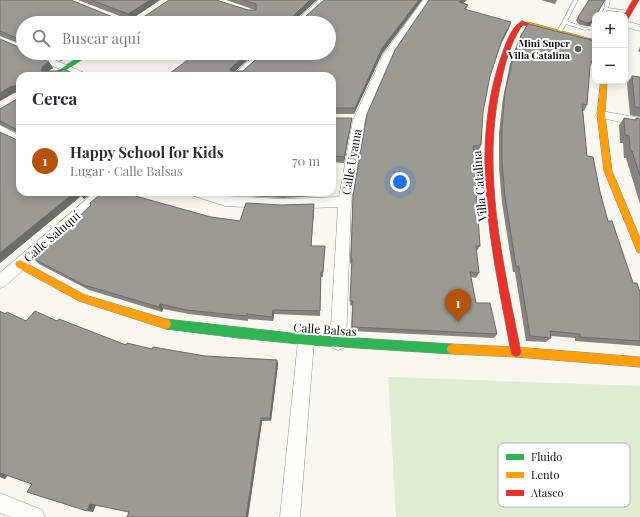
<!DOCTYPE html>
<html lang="es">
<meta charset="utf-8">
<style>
body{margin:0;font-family:"Playfair Display",serif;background:#f2f2f3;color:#2b2b33}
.controls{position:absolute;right:12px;top:12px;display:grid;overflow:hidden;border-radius:8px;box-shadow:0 2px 10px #0003}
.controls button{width:36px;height:36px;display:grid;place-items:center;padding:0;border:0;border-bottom:1px solid #e1e1e2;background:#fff;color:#2b2b33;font:20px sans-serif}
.you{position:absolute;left:400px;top:182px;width:14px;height:14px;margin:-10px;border:3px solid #fff;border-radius:50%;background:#1a73e8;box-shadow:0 0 0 6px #1a73e833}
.badge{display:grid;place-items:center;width:26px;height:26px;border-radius:50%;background:#b45309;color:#fff;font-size:13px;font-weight:700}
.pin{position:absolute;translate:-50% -33px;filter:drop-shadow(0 1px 2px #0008)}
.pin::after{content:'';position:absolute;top:21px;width:14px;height:12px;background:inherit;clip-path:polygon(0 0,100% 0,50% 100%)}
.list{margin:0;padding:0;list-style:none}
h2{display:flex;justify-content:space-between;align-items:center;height:52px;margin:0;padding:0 16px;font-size:17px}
h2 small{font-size:13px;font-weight:400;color:#7c7c81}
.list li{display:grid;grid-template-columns:26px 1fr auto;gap:12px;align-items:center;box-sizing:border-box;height:72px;padding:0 16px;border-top:1px solid #e1e1e2}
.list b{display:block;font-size:15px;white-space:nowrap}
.list p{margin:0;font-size:13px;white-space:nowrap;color:#7c7c81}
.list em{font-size:13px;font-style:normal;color:#7c7c81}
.icon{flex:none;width:22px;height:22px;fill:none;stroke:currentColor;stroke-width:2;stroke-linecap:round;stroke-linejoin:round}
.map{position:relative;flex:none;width:640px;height:517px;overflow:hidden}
.search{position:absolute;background:#fff;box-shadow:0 2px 10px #0003;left:16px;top:16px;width:320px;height:44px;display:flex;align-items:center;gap:10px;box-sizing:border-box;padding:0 14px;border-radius:22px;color:#7c7c81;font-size:15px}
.panel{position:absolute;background:#fff;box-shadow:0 2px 10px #0003;left:16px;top:72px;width:320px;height:124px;border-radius:12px}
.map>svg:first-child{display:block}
.green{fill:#dfecd2}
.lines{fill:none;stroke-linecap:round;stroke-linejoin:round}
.lane-casing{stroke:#92928e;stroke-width:1}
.street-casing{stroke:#92928e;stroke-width:1}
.fast-casing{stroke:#888884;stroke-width:1}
.slow-casing{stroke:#888884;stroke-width:1}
.jam-casing{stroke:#888884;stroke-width:1}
.lane{fill:#fefefd;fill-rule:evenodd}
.street{fill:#fefefd;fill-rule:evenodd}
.fast{fill:#30b455;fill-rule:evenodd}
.slow{fill:#ff9f0a;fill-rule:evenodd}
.jam{fill:#e5322d;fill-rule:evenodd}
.wall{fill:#858480}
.shaded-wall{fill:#6c6c68}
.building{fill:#9b9a95;stroke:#6c6c68}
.poi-dot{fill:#5e5e5b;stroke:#fff;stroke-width:1.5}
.labels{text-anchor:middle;stroke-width:4;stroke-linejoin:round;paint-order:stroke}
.far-poi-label{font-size:10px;font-weight:bold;fill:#0b0b0b;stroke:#fff;text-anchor:end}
.street-label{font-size:12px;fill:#0b0b0b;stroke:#fff}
.key{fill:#fff;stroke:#b6b6b6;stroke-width:1}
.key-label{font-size:11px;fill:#0b0b0b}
</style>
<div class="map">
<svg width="640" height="517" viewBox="0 0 640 517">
<rect width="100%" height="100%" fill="#f8f8ef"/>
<path class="green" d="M388,377L640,386V517H396Z"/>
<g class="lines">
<g class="lane-casing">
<g id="lane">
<path d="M574,0H578L567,21L585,28L595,26V28L585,30L566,24L561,33H557V32Z"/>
<path d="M606,0H610L608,8L629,11L631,12L629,13L607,10L605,15H601L604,9Z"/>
</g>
</g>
<g class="street-casing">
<g id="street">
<path d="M319,0H328L303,23H294Z"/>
<path d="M423,0H431L393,55L365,120L351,202L346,343L344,348L338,350L332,348L330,343L338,207L283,209L225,206L191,195L189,192H211L225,196L283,199L339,197L353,120L383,55Z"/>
<path d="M625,21L640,25V31L625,27Z"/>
<path d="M0,36L23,46V52L0,42Z"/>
<path d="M26,53H39L87,74L88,76H75L28,55Z"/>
<path d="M257,53H268L243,76H232Z"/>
<path d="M601,111L640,118V126L597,117L596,115L597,113Z"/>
<path d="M0,125L20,136V145L0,134Z"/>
<path d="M95,192H109L107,195L5,286L0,288V273Z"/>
<path d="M306,334L312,336L314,341L300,517H280L298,341L300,336Z"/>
<path d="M0,493L42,510L45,517H11L0,513Z"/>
</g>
</g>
<g class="fast-casing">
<g id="fast">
<path d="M85,53H92L57,76H50Z"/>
<path d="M166,319L309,335L452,344L456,346L457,349L456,352L452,354L309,345L238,338L166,329L162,327L161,324L162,321Z"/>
</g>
</g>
<g class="slow-casing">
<g id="slow">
<path d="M528,22L595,40V44L526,25L525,24Z"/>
<path d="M601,81H607L605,115L612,171L640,238V253L637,252L636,249L604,171L597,115Z"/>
<path d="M20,260L85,295L166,319L170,321L171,324L170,327L166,329L79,301L17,267L15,264L17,261Z"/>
<path d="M452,344L516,347L640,357V367L516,357L452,354L448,352L447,349L448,346Z"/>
</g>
</g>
<g class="jam-casing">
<g id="jam">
<path d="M633,0H639L628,19L625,21L624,15Z"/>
<path d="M522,21L531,24L528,26L523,25L521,27C511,43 506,60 502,78C480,169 503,262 521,352L520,355L516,357L512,355L511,352C493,255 468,153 501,57C505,46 511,26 522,21Z"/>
</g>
</g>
<use href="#lane" class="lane"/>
<use href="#street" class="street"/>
<use href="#fast" class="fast"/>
<use href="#slow" class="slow"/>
<use href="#jam" class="jam"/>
</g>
<g class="wall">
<path d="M0,0L115,18H125L78,0H160L133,18H142L255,10L226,0H317L297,18H304L324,0H422L382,54L354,114H332V76H166L255,53L235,71H243L329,23H23V53L49,62L53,68L48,71L20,192H93L84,199L81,196L0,263V132L17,140V133L0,125V109L17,99V92L14,93L0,101V39L19,47L21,46V44L0,36Z"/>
<path d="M429,0H467L463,3L468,5L466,10L509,28L500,46L490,76L483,112L481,145L479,151L473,152L480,246L476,252L479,273L476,278L471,277L476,303L497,334L494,338L351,331L352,306L350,305L352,264L350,263L353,196Z"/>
<path d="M541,0H557L555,4Z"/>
<path d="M596,15L590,26H585L578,24L576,20L578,17Z"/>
<path d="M518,41L590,66L587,105L584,111H583L587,156L600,192L608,221L633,283L640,292V346L575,341V338L551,336V338L546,342L526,341L515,272H513L502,203L499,168V133L503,98L510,64Z"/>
<path d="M640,47V52L638,51Z"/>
<path d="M43,53H74L61,61Z"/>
<path d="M113,53H143L132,60Z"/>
<path d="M632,76L640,77V117L630,115L627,83Z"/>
<path d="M332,118L351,124L344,163L332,162Z"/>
<path d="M624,118L635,120L636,118L640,119V204L626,158H624L623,143H620L619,125Z"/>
<path d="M216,192H317V196L283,198L225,195Z"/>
<path d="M314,204L311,246H325L323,277H321L320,316L274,314L273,321L248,319V321L189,314L163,309L162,312L89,290L39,264L34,259L91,205L211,217L240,221L282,205Z"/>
<path d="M0,311L5,314L26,321H57L126,345L205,356L277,360L278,364L271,421H262L248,517H127L129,512L96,505L93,512L32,484L7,475L5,479L0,477Z"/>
</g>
<g class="shaded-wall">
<path d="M150,0H160L130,20L128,14Z"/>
<path d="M310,0H317L293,22V16Z"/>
<path d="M419,0H422L382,54L354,114L355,108L382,48Z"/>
<path d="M462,0H466L458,8L459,2Z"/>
<path d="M595,17L590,26H585L587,23Z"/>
<path d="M511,22L509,28L500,46L502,40Z"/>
<path d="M62,53H74L61,61L58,55Z"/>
<path d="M132,53H143L132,60L130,54Z"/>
<path d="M247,53H255L231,75L230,69Z"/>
<path d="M49,62L53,68L47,72L41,71L43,66Z"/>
<path d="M17,85L20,91L14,93L0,101V93L10,87Z"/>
<path d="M352,118L351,124L344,163V157Z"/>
<path d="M75,192H79L81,196L0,263V253Z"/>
<path d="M82,192H93L84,199L80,193Z"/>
<path d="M314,204V209L311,251V246Z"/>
<path d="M160,304L163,309L162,312L159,307Z"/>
<path d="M273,310L274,314L273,321L272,317Z"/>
<path d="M277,360L278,364L271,421L270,418Z"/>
<path d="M261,418L262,421L248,517H246Z"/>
<path d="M0,473L8,475L5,479L0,477Z"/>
<path d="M90,504L96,505L93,512L87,511Z"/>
</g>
<g class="building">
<path d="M0,0H71L115,18H142L169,0H216L248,10H256V4L243,0H310L293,16V18H304L324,0H419L382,48L355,108H332V76H166L197,53H247L230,69V71H243L263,53H329V23H23V45L21,47L23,49V53H30L49,62L43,66L41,71H60L64,69L78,76H20V192H75L0,253V132L17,140L16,129L0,121V109L17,99V85L10,87L0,93V39L19,47L21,46V40L0,31Z"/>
<path d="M91,0H150L128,14Z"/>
<path d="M429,0H462L459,2L468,5L464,9L511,22L502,40L490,76L483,112L481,145L473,146L480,246H476L479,273L470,272L476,303H490L497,334L352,327L353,301H350L352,258H351L353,196L367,114L395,50Z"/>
<path d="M589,0H605L596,15H595V16L591,22L587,23L579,20L578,17Z"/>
<path d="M528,24L595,41V46L593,53L595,54L590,66L587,105L582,104L587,156L593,157L600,192L608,221H612L633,283H637L640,292V341L580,337V334L550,331L551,338L530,336L519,267L516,266L505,197L502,162V127L505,92L513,58L521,35Z"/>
<path d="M53,53H62L58,55Z"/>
<path d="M632,76L640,77V108L635,107Z"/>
<path d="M332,118H352L344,157L332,156Z"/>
<path d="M624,118L636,120V118L640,119V176L632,151L630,150L629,136L625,135Z"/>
<path d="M103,192H121L211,217L240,221L246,203L282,205L314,204L311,246H325L323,272H321L320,311L273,310L272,317L247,314L246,316L186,310L160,304L159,307L84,285L34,259L91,205L90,203Z"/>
<path d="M0,311L5,314L7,312L26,321L35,311L57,321L59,319L126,345L127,343L152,349L153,347L205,356L277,360L270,418H261L246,517H127L129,512L90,504L87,511L27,492L32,484L0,473Z"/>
</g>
<circle class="poi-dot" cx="578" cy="49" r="4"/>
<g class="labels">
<g class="far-poi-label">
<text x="570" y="47">Mini Super<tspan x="570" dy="12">Villa Catalina</tspan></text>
</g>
<g class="street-label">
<text transform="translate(352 162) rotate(-80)" y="4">Calle Uyama</text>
<text transform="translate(480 186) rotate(-95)" y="4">Villa Catalina</text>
<text transform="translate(52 237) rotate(-41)" y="4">Calle Saluquí</text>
<text transform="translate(325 330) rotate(4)" y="4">Calle Balsas</text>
</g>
</g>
<rect x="498" y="443" width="132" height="64" rx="6" class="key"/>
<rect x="506" y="454" width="18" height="6" fill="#30b455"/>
<rect x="506" y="472" width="18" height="6" fill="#ff9f0a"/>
<rect x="506" y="490" width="18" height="6" fill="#e5322d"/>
<g class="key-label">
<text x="531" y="461">Fluido</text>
<text x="531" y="479">Lento</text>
<text x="531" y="497">Atasco</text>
</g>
</svg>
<div class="controls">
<button>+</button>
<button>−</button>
</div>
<div class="you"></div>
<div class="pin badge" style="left:458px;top:322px">1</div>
<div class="search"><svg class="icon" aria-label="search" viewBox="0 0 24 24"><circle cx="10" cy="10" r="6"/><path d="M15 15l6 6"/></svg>Buscar aquí</div>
<section class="panel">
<h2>Cerca<small></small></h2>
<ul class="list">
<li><span class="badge">1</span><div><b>Happy School for Kids</b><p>Lugar · Calle Balsas</p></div><em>70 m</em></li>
</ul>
</section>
</div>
